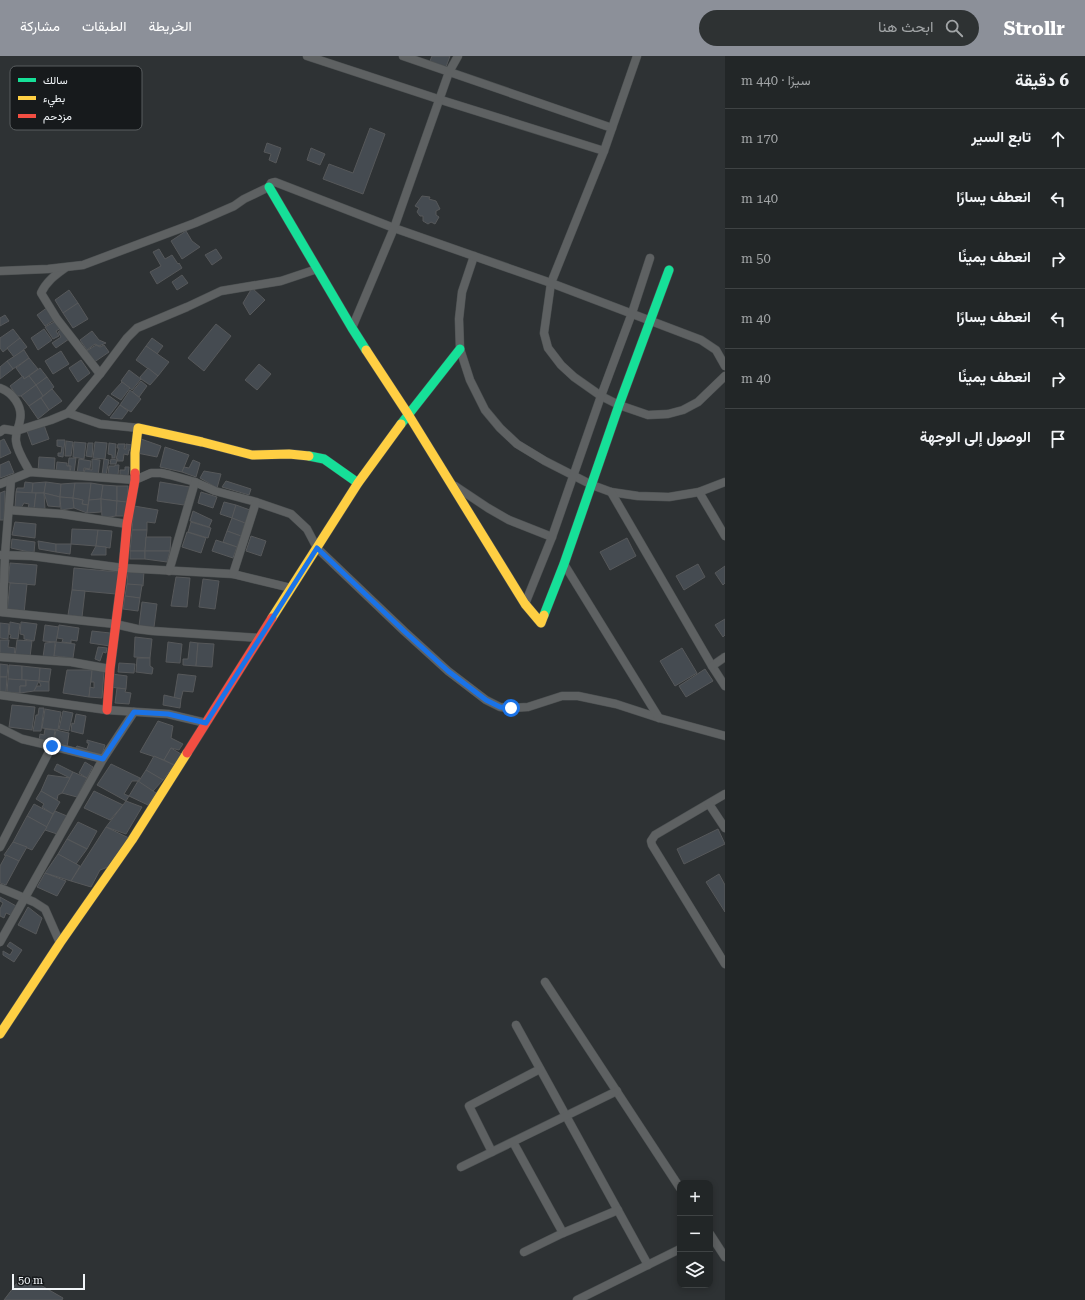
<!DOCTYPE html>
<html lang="ar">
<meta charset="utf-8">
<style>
body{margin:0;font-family:"Roboto Serif",Vazirmatn,serif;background:#2e3233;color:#f1f3f6;direction:rtl}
.controls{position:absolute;right:12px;bottom:12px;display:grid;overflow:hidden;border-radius:8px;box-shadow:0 2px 6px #0003}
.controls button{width:36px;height:36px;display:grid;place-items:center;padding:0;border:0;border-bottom:1px solid #3f4344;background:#222627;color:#f1f3f6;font:20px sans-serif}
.scale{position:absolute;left:12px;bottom:10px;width:73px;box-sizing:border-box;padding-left:4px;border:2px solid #f1f5f8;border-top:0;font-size:11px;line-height:14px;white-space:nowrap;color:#f1f5f8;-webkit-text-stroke:3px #171a1c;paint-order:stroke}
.stop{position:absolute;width:12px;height:12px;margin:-9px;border:3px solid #1a73e8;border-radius:50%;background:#fff}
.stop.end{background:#1a73e8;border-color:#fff;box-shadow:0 1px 4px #0008}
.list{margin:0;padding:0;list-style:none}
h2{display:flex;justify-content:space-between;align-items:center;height:52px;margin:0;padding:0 16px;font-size:17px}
h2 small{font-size:13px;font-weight:400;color:#a2a5a7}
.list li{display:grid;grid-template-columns:26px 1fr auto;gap:12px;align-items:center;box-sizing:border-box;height:60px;padding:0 16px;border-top:1px solid #3f4344}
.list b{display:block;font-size:15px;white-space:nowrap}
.list em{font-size:13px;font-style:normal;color:#a2a5a7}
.icon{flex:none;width:22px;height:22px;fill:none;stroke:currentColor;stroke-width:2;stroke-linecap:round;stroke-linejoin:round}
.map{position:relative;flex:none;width:725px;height:1244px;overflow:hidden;direction:ltr}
header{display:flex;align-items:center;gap:24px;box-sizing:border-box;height:56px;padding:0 20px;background:#8c9099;color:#fff}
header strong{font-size:19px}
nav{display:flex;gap:22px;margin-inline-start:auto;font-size:14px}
.search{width:280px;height:36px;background:#2e3233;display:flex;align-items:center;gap:10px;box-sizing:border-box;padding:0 14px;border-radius:22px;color:#a2a5a7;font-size:15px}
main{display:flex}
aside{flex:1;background:#222627}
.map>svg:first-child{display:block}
.building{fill:#454b51;stroke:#56585a}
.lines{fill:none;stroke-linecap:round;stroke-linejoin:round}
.street-casing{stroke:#4b4f50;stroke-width:9}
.fast-casing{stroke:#4b4f50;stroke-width:10}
.slow-casing{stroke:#4b4f50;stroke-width:10}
.jam-casing{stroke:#4b4f50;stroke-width:10}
.street{stroke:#5e6162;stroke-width:8}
.fast{stroke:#16e098;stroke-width:9}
.slow{stroke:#ffcf43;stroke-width:9}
.jam{stroke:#f24e42;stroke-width:9}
.route{stroke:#1a73e8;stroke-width:5}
.key{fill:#171a1c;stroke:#585c5e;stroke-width:1}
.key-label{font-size:11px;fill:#f1f5f8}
</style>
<header>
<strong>Strollr</strong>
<div class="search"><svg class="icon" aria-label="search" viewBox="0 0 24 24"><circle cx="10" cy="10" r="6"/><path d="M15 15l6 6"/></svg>ابحث هنا</div>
<nav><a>الخريطة</a><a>الطبقات</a><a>مشاركة</a></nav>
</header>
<main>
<aside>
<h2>6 دقيقة<small>سيرًا · 440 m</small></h2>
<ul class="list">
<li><svg class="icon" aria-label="ahead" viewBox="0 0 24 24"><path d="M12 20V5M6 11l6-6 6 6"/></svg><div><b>تابع السير</b></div><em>170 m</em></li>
<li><svg class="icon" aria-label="left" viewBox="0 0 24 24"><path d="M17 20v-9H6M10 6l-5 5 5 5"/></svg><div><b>انعطف يسارًا</b></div><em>140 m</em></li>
<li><svg class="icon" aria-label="right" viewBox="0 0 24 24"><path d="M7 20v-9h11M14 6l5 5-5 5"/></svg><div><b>انعطف يمينًا</b></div><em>50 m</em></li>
<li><svg class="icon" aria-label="left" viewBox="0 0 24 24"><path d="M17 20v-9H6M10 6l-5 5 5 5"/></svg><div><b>انعطف يسارًا</b></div><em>40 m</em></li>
<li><svg class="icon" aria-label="right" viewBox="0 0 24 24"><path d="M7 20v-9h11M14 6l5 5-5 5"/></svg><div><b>انعطف يمينًا</b></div><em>40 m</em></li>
<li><svg class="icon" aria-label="arrive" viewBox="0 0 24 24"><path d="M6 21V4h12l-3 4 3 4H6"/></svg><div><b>الوصول إلى الوجهة</b></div></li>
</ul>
</aside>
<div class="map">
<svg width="725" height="1244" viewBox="0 0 725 1244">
<rect width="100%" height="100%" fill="#2e3234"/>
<g class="building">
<path d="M432,0H450L446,11L430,5Z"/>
<path d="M370,72L385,78L363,138L323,123L329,108L353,117Z"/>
<path d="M267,87L281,92L276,107L269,104L271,98L264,96Z"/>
<path d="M311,92L325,98L320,109L307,104Z"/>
<path d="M422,140L430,141L429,143L436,145L440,153L436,155V159L439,161L435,168L431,166L428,168L423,165V160H420L417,156L419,152L415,150Z"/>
<path d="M186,175L192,185L200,191L182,203L171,185Z"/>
<path d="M159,193L165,203L172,199L178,208L179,207L182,212L157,228L150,216L161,210L153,196Z"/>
<path d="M216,193L222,202L212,209L205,199Z"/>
<path d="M182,219L188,227L177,234L172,226Z"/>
<path d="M252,232L265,244L250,259L243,247Z"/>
<path d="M69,234L78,247L63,257L55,244Z"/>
<path d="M78,247L88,263L73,272L63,257Z"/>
<path d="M48,251L56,263L45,270L37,259Z"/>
<path d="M5,259L9,265L0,270V262Z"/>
<path d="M56,265L61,272L56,275L59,280L53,283L45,271Z"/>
<path d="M216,268L231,280L204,315L188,302Z"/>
<path d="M13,273L20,282L3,296L0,292V282Z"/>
<path d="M44,273L52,284L38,294L31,282Z"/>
<path d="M62,273L69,283L56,292L52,287L61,281L58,276Z"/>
<path d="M92,275L99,284L106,287L99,290L95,288L87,294L80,284Z"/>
<path d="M20,282L27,291L14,301L7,292Z"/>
<path d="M152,282L163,290L157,298L146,290Z"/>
<path d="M96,289L100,291L104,289L109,296L93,307L85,296Z"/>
<path d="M146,290L169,306L158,320L136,304Z"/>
<path d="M24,294L29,302L13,313L7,305Z"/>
<path d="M61,295L69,308L53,318L45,305Z"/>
<path d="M29,302L38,313L24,323L16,312Z"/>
<path d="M81,304L90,317L78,326L69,312Z"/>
<path d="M7,305L13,313L0,323V311Z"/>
<path d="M259,308L271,318L257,334L245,324Z"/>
<path d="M40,312L47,321L36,329L29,320Z"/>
<path d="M148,312L158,320L150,329L141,323L140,321Z"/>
<path d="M129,314L141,323L132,334L121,325Z"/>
<path d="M23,320L24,323L29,320L36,329L21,340H17L10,330Z"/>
<path d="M47,321L54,331L43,340L36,329Z"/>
<path d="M141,325L147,330L139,341L132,336Z"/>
<path d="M122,326L130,332L121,344L111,338Z"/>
<path d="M36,329L43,340L29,350L21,340Z"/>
<path d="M52,333L62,345L49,354L41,342Z"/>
<path d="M130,334L141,343L131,356L120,349Z"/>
<path d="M108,339L119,347L109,360L99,352Z"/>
<path d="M41,342L49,354L38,363L29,350Z"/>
<path d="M120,349L128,355L122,363L110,362Z"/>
<path d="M44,369L49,383L32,389L27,375Z"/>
<path d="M4,383L11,397L0,402V385Z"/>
<path d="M141,383L161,390L157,401L137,397Z"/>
<path d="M57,384H65L63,401L58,400V397H61L62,391L57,390Z"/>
<path d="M66,385L73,386L71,400H65Z"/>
<path d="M74,386L86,387L84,403L73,401Z"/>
<path d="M95,386L107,387L105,403L93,402Z"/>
<path d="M88,387H93L92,401L86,400Z"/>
<path d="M109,387L116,388L115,402H112V399L108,398Z"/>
<path d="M118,388H125L124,393H126V388L132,389L131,394H129L128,399L124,398L123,405H117L118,403H116L119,392H117Z"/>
<path d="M165,391L189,399L182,416L160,411Z"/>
<path d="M39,401L55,402L54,417L38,416Z"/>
<path d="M69,402H76L74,417H70L71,410H68Z"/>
<path d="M79,403L91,405L90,413L84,412L83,418L77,417Z"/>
<path d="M92,403L100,404L98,420L84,418L85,413L92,414Z"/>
<path d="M104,403L109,404L106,419H102Z"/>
<path d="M111,403L117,404L116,408H110Z"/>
<path d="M193,404L200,407L196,421L182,416L184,411L189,412Z"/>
<path d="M9,405L14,417L0,422V409Z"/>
<path d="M57,406L67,407V410H70V415L56,416Z"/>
<path d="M115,409H119L118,419L108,418L109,410H115Z"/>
<path d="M125,411H129L128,420L120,419V414H125Z"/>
<path d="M204,415L221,418L217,432L200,422Z"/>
<path d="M226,425L251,433L249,439L222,431Z"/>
<path d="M25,426L33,427L32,437L16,436L17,432H24Z"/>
<path d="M46,426L44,437H32L33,427Z"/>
<path d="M46,426L61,428L60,441L44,437Z"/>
<path d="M160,426L190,431L184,449L157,445Z"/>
<path d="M75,427L73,442L60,441L61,428Z"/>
<path d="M75,427H91L88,449L82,448L83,444L73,442Z"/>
<path d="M91,427L103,429L101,443L89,444Z"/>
<path d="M103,429L117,430V445L101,443Z"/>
<path d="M117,430H128L127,446L117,445Z"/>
<path d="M5,435L4,464H0V437Z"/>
<path d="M16,436L36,437L34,453L28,452L29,448L24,447L21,452L15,451Z"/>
<path d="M201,436L217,441L213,452L198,447Z"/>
<path d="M36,437H44L45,453H34Z"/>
<path d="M44,437L60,441V451L48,450Z"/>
<path d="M60,441L73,442L74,452L61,454Z"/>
<path d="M73,442L83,444L82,448L88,449L87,457L74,452Z"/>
<path d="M101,443V456L87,457L89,444Z"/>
<path d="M101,443L117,445L116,460L102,462Z"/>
<path d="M117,445L127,446L125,460H116Z"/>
<path d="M224,446L236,449L232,462L220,458Z"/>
<path d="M236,449L250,454L245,467L232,462Z"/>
<path d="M134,450L158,454L155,467L147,466V474H132Z"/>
<path d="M193,455L212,464L209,471L190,465Z"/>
<path d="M232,462L245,467L241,480L227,475Z"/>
<path d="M15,466L36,468L35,482L12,479Z"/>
<path d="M191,466L211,472L208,482L188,476Z"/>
<path d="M72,473L98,474L96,490L71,488Z"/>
<path d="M98,474L112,475L110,492L96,490Z"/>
<path d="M132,474H147L145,495H130Z"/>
<path d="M227,475L241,480L237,491L223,486Z"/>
<path d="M187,476L206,482L201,497L182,491Z"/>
<path d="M251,480L266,485L261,500L246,495Z"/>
<path d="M146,481H171L170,495H145Z"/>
<path d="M627,482L636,500L610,514L600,496Z"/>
<path d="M12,483L35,486L34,497L11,492Z"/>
<path d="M216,484L237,491L233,502L212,495Z"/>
<path d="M38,485L56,488V496L39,493Z"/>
<path d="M56,488H71L70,498L56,496Z"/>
<path d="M96,490L106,491V499H91Z"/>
<rect x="130" y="495" width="15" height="8"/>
<path d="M145,495H170L167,506L145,503Z"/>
<path d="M10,507L37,509L35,529L10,527L8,526Z"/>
<path d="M698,508L705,521L684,534L676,520Z"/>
<path d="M725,510V527L723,529L715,517Z"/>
<path d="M74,512L119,516L116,538L72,534Z"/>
<path d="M128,514L144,515L143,530L127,528Z"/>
<path d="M176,521L190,522L187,551L171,550Z"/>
<path d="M203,523L219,525L215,553L199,551Z"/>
<path d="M10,527L27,528L24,557L7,556Z"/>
<path d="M127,528L142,529L140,542L125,540Z"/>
<path d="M72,534L85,535L82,561L68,559Z"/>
<path d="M125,540L140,542L138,555L123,553Z"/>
<path d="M142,546L157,548L154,571L139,570Z"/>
<path d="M725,563V579L723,581L715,569Z"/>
<path d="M10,566L20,568L18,583L10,582L11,579L9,578Z"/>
<path d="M21,566L37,568L34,585L24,583V579L20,578Z"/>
<path d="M0,567L9,568L8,583L0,582Z"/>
<path d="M45,569L59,571L56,586L43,585Z"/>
<path d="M59,569L79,572L77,585L71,584V587L62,586L63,583L57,582Z"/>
<path d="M92,575L110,577V590L90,587Z"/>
<path d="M135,581L152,583L150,602L134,601Z"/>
<path d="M0,584H9L8,591L15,592L14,600L0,599Z"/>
<path d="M17,584L32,585L30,601L15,600Z"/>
<path d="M55,586L54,602L43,601L45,587Z"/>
<path d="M56,586L75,588L73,602L54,600Z"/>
<path d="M168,586L182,588L180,607L166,606Z"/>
<path d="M190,586L198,587L196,610L183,609V603H188Z"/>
<path d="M198,587L214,588L212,611L196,610Z"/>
<path d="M98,591L107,592L106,597L103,596L100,605L95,603Z"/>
<path d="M682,592L697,617L675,630L660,605Z"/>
<path d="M137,602H150V610L153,612L152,618L136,616Z"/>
<path d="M119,607L135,608L134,617L118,616Z"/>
<path d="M0,608L8,609L7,621H0Z"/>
<path d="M9,609L22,610V624L8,623Z"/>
<path d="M22,610L40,612L39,625L22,624Z"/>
<path d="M40,612L51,613L49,626L39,625Z"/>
<path d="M705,613L713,625L686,641L679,630Z"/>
<path d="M67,614H92L89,641L63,637Z"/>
<path d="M92,614L104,615L102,642L89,641L90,631L94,632V626H91Z"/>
<path d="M112,618L127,620L126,633L110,631Z"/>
<path d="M178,618L196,620L193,636L183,635L181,643L174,642Z"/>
<path d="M0,621H7L6,636H0Z"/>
<path d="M8,623L26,624V630H20V637L7,636Z"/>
<path d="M26,624L39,625L34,635L20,637V630H26Z"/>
<path d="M39,625L49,626V635H34L37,630H41Z"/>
<path d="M117,632L126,633L125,636L131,637L129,648L115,647Z"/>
<path d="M164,639L181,643L180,652L163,649Z"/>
<path d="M12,649L35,651L32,674L9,671Z"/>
<path d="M39,652H44L41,675H33L36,659H38Z"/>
<path d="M45,653L61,656L58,674L42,672Z"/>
<path d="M63,655L73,657L69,675L59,673Z"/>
<path d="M76,658L86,660L83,678L71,675L72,667L74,668Z"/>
<path d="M158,665L173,670L171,682L183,688L179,694L171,692L164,704L140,696Z"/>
<path d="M45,673L55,674L53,688L39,685L40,678L44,679Z"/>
<path d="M56,674L69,677L67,691L53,689Z"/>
<path d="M87,684L105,689L101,701L75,693L77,690L87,693L89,687H87Z"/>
<path d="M171,692L181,698L174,709L164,704Z"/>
<path d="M154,700L174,709L163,724L146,714Z"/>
<path d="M85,706L93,711L87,722L79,717Z"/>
<path d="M57,708L73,716L70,722L54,714Z"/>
<path d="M111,708L140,722L138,725H132L124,738L129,740L126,745L97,729Z"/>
<path d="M146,714L163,724L153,735L137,728Z"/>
<path d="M73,716L87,722L77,741L62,737Z"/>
<path d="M48,719L70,722L62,737L58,739L57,744L41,735Z"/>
<path d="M138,725L156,737L148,749L129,740Z"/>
<path d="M41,735L60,746L53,758L42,751L44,748L36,743Z"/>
<path d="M94,735L123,749L110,764L84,752Z"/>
<path d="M126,745L142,751L126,778L106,771Z"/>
<path d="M34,748L53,758L47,771L27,760Z"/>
<path d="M55,755L67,760L57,778L45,774Z"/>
<path d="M27,760L47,771L32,794L13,786Z"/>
<path d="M78,766L97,775L87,793L67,783Z"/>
<path d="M106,771L131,783L108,811L100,814L91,831L71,825Z"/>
<path d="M718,773L725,788L684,808L677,793Z"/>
<path d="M67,783L87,793L76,808L58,798Z"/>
<path d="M13,786L27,791L19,805L4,799Z"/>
<path d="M58,798L80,810L71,825L45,817Z"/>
<path d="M6,799L19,805L6,829L0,827V810Z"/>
<path d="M45,817L66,825L57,840L37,831Z"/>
<path d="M719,818L725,829V856L706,826Z"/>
<path d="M0,841L18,851L13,860L6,857L4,862L0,860V853L3,847L0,845Z"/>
<path d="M28,851L42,862L36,878L18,869Z"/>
<path d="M10,886L22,894L14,906L3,899V895L10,899L13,894L7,890Z"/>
<path d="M23,1219L63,1242L62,1244H4Z"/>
</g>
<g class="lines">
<g class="street-casing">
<g id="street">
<path d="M307,0L438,43L604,95"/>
<path d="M403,0L612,72"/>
<path d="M637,0L604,95L551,227L544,277L548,292L561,309L574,321L601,340L619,349L648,359L668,358L683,354L698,346L725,320"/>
<path d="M474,200L462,236L459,263L460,293L470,324L485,354L500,372L517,388L545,405L592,429L611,436L638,440L669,441L699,436L725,426"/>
<path d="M65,212C55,219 46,226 41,237L57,263L100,318"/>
<path d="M0,215L48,213L83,209L195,167L234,150L244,143L269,131L271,127L275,126L394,172L551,227L701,284L716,294L725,310"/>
<path d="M352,272L394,172L449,16L458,0"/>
<path d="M0,332C12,336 23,350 20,364C19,372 15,376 16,385C17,395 25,407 30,416"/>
<path d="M68,357L100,368L138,372"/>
<path d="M0,376L4,373L16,375L51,364L68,357L100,318L127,282L137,272L187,251L221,235L281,225L317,213"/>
<path d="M0,428L30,416L135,424L151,417H161L170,419L195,426L215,435L256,446L291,458L307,473L317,492L404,575L448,615L486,644L500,651L511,652L528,651L562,640H578L616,648L659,662L725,680"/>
<path d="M455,430L488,452L509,464L552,481"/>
<path d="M611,436L712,610L725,630"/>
<path d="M699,436L725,480"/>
<path d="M9,454L62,458L127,468"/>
<path d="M0,499L32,500L123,512L233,518L291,532"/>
<path d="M564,508L659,662"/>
<path d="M169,515L195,426"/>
<path d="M233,518L256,446"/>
<path d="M525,548L552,481L601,340L632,257L650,202"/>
<path d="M0,556L115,568L137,573L153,575L260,582"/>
<path d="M3,556L5,499L11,424"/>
<path d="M0,601L71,606L110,613"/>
<path d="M712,610L725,601"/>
<path d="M0,639L107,654L168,658L206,667"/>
<path d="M0,672L22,683L52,690L103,703"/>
<path d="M725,738L655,779L651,785L652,789L725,908"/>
<path d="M709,748L725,772"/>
<path d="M0,791L52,690"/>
<path d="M0,832L34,846L45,853L60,887"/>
<path d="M0,886L103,703L134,656"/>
<path d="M545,926L680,1132"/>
<path d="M516,969L648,1209"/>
<path d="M513,1086L563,1177"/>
<path d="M492,1096L469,1050L540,1013"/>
<path d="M461,1111L617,1035"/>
<path d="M710,1178L725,1201"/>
<path d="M524,1196L563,1177L618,1154"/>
<path d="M577,1244L680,1193"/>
</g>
</g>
<g class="fast-casing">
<g id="fast">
<path d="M269,131L352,272L366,294"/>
<path d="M401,368L460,293"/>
<path d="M309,400L324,403L358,427"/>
<path d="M544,559L564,508L619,349L669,214"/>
</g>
</g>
<g class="slow-casing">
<g id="slow">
<path d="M366,294L408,358L525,548L541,567L544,559"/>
<path d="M135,417V397L138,372L202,386L252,399L289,398L309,400"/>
<path d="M272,562L358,427L401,368"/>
<path d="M0,978L60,887L132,784L187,697"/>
</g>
</g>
<g class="jam-casing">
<g id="jam">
<path d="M107,654L110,613L123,512L127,468L135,424V417"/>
<path d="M187,697L272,562"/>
</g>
</g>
<use href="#street" class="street"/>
<use href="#fast" class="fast"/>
<use href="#slow" class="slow"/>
<use href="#jam" class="jam"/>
</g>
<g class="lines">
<path class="route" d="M52,690L103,703L134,656L168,658L206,667L317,492L404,575L448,615L486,644L500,651L511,652"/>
</g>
<rect x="10" y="10" width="132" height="64" rx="6" class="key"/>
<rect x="18" y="22" width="18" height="4" fill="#16e098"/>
<rect x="18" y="40" width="18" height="4" fill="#ffcf43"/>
<rect x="18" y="58" width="18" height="4" fill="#f24e42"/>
<g class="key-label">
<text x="43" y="28">سالك</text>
<text x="43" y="46">بطيء</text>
<text x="43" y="64">مزدحم</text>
</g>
</svg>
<div class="controls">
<button>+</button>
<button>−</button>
<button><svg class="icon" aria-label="layers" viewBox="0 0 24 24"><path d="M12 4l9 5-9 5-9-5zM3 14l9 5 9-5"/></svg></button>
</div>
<div class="scale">50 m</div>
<div class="stop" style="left:511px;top:652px"></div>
<div class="stop end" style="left:52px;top:690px"></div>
</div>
</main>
